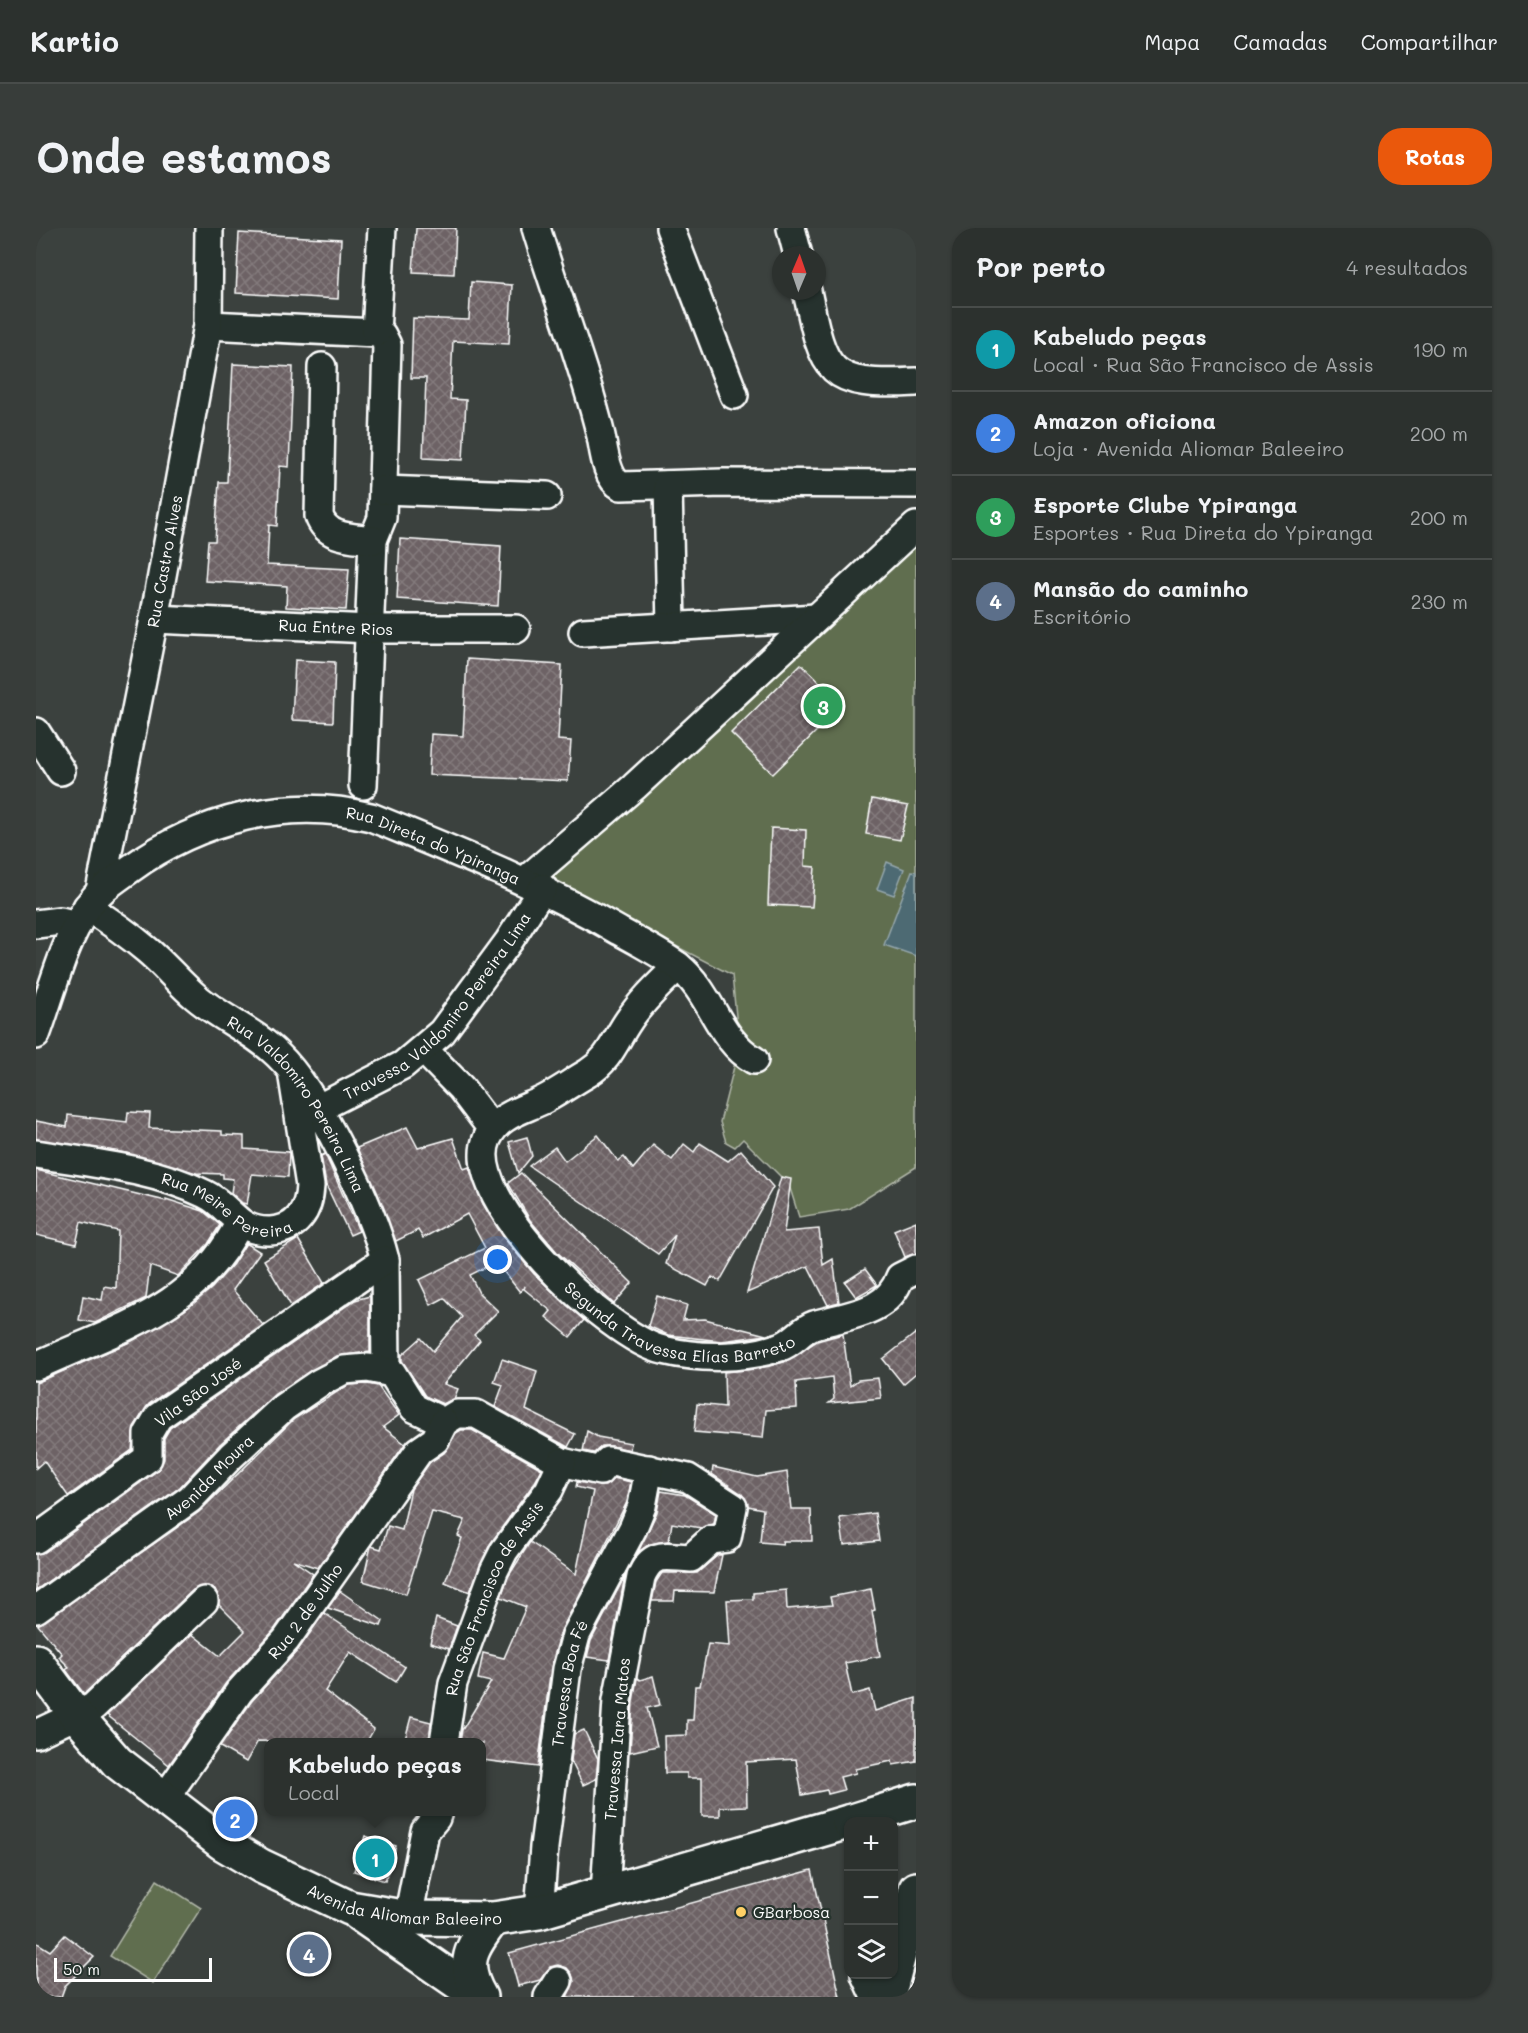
<!DOCTYPE html>
<html lang="pt">
<meta charset="utf-8">
<style>
body{margin:0;font-family:Mali,sans-serif;background:#383d3a;color:#f1f3f6}
.controls{position:absolute;right:18px;bottom:18px;display:grid;overflow:hidden;border-radius:12px;box-shadow:0 2px 4px #0004}
.controls button{width:54px;height:54px;display:grid;place-items:center;padding:0;border:0;border-bottom:2px solid #484c4a;background:#2c312e;color:#f1f3f6;font:30px sans-serif}
.compass{position:absolute;left:736px;top:18px;width:54px;height:54px;border-radius:50%;background:#2c312e;box-shadow:0 2px 4px #0004;rotate:2deg}
.scale{position:absolute;left:18px;bottom:15px;width:158px;box-sizing:border-box;padding-left:6px;border:3px solid #fff;border-top:0;font-size:16px;line-height:21px;white-space:nowrap;color:#fff;-webkit-text-stroke:4px #26332d;paint-order:stroke}
.you{position:absolute;left:462px;top:1032px;width:21px;height:21px;margin:-15px;border:4px solid #fff;border-radius:50%;background:#1a73e8;box-shadow:0 0 0 9px #1a73e833}
.badge{display:grid;place-items:center;width:39px;height:39px;border-radius:50%;background:#ea580c;color:#fff;font-size:20px;font-weight:700}
.pin{position:absolute;translate:-50% -50%;border:3px solid #fff;box-shadow:0 2px 6px #0006}
.popup{position:absolute;left:228px;top:1510px;width:222px;height:78px;box-sizing:border-box;display:grid;place-content:center;border-radius:12px;background:#2c312e;filter:drop-shadow(0 2px 4px #0005);font-size:20px;white-space:nowrap;color:#a6a9aa}
.popup b{font-size:22px;color:#f1f3f6}
.popup::after{content:'';position:absolute;left:50%;top:100%;margin-left:-12px;border:12px solid transparent;border-top-color:#2c312e}
.list{margin:0;padding:0;list-style:none}
h2{display:flex;justify-content:space-between;align-items:center;height:78px;margin:0;padding:0 24px;font-size:26px}
h2 small{font-size:20px;font-weight:400;color:#a6a9aa}
.list li{display:grid;grid-template-columns:39px 1fr auto;gap:18px;align-items:center;box-sizing:border-box;height:84px;padding:0 24px;border-top:2px solid #484c4a}
.list b{display:block;font-size:22px;white-space:nowrap}
.list p{margin:0;font-size:20px;white-space:nowrap;color:#a6a9aa}
.list em{font-size:20px;font-style:normal;color:#a6a9aa}
.icon{flex:none;width:33px;height:33px;fill:none;stroke:currentColor;stroke-width:2;stroke-linecap:round;stroke-linejoin:round}
.map{position:relative;flex:none;width:880px;height:1769px;overflow:hidden;border-radius:24px}
header{display:flex;align-items:center;gap:36px;box-sizing:border-box;height:84px;padding:0 30px;background:#2c312e;border-bottom:2px solid #484c4a}
header strong{font-size:28px}
nav{display:flex;gap:33px;margin-inline-start:auto;font-size:21px}
.intro{display:flex;align-items:center;justify-content:space-between;box-sizing:border-box;height:144px;padding:0 36px}
h1{margin:0;font-size:42px}
.button{padding:15px 27px;border-radius:24px;background:#ea580c;color:#fff;font-size:21px;font-weight:700}
main{display:flex;gap:36px;padding:0 36px}
aside{flex:1;background:#2c312e;border-radius:24px;box-shadow:0 2px 4px #0004}
.map>svg:first-child{display:block}
</style>
<header>
<strong>Kartio</strong>
<nav><a>Mapa</a><a>Camadas</a><a>Compartilhar</a></nav>
</header>
<div class="intro"><h1>Onde estamos</h1><a class="button">Rotas</a></div>
<main>
<div class="map">
<svg width="880" height="1769" viewBox="0 0 880 1769">
<defs>
<pattern id="building-cross-hatch" width="8" height="8" patternUnits="userSpaceOnUse" patternTransform="scale(1.5)"><rect width="8" height="8" fill="#6d6265"/><path d="M0 0l8 8M0 8l8-8" fill="none" stroke="#837a7c"/></pattern>
</defs>
<rect width="100%" height="100%" fill="#3b413e"/>
<filter id="ink" filterUnits="userSpaceOnUse"><feTurbulence type="fractalNoise" baseFrequency=".0167" numOctaves="2"/><feDisplacementMap in="SourceGraphic" scale="12" xChannelSelector="R" yChannelSelector="G"/><feConvolveMatrix kernelMatrix="1 2 1 2 8 2 1 2 1" color-interpolation-filters="sRGB"/></filter>
<g filter="url(#ink)">
<g fill="#606e50" stroke="#b0b6a8" stroke-width="1.5">
<polygon points="880,304 880,939 813,981 763,989 753,957 707,911 699,919 690,914 684,894 703,819 696,747 510,651"/>
<polygon points="121,1652 165,1680 117,1755 74,1728"/>
</g>
<g fill="#4d6a73" stroke="#94a6ab" stroke-width="1.5">
<polygon points="851,634 868,641 858,667 841,661"/>
<polygon points="876,643 880,644 880,728 848,717"/>
</g>
<g fill="url(#building-cross-hatch)" stroke="#fff" stroke-width="1.5">
<polygon points="380,0 420,0 418,46 377,44"/>
<polygon points="203,5 305,11 302,71 200,65"/>
<polygon points="435,54 476,57 473,116 417,113 414,171 430,172 427,232 387,230 390,150 375,150 377,90 433,92"/>
<polygon points="197,136 257,139 253,239 244,238 241,298 233,297 231,337 313,341 310,382 250,379 251,358 169,353 172,313 179,313 183,254 191,254"/>
<polygon points="364,311 465,318 462,378 361,371"/>
<polygon points="431,431 526,437 522,512 535,513 532,553 393,547 395,506 427,508"/>
<polygon points="259,432 299,434 297,494 256,492"/>
<polygon points="765,436 807,477 737,546 695,505"/>
<polygon points="836,571 872,578 864,612 830,606"/>
<polygon points="735,600 770,602 769,638 779,639 776,679 732,677"/>
<polygon points="92,884 114,885 113,900 186,903 186,907 208,908 208,921 253,924 252,949 216,946 211,976 206,975 195,965 197,951 187,950 187,946 160,945 90,925 0,911 0,893 31,899 32,887 91,894"/>
<polygon points="371,899 382,920 417,910 428,941 433,939 447,976 468,1010 498,1046 548,1092 534,1109 510,1089 515,1083 488,1061 489,1058 484,1064 460,1034 434,1047 443,1065 462,1083 438,1107 444,1112 408,1156 422,1161 418,1171 407,1176 389,1168 366,1133 366,1127 385,1110 397,1123 426,1089 408,1070 395,1077 383,1052 449,1020 431,986 387,1010 382,1002 360,1013 321,920"/>
<polygon points="562,907 582,933 588,929 597,941 617,917 636,932 648,916 658,924 664,915 692,933 705,922 737,959 684,1053 676,1049 671,1058 630,1036 639,1007 622,1026 493,938 519,919 529,933"/>
<polygon points="491,909 496,928 482,945 473,914"/>
<polygon points="289,926 323,1003 314,1007 290,957 285,928"/>
<polygon points="0,942 130,973 130,971 167,983 184,997 172,1016 142,1048 114,1038 110,1070 59,1095 43,1092 47,1068 66,1072 68,1058 80,1060 82,1003 45,994 40,1016 0,1007"/>
<polygon points="485,945 596,1055 578,1076 521,1024 494,992 472,955"/>
<polygon points="745,949 755,951 748,1004 783,1001 787,1037 797,1031 803,1074 792,1077 772,1038 711,1065"/>
<polygon points="880,993 880,1025 869,1029 858,1002"/>
<polygon points="262,1011 288,1055 255,1078 228,1032"/>
<polygon points="210,1015 224,1024 197,1062 227,1097 113,1176 98,1199 96,1222 32,1268 8,1233 0,1240 0,1155 96,1113 149,1082 176,1060 197,1036"/>
<polygon points="829,1041 841,1057 820,1069 809,1054"/>
<polygon points="334,1068 334,1124 301,1128 239,1166 184,1216 144,1259 0,1362 0,1326 9,1324 122,1242 128,1231 128,1210 134,1200 319,1072"/>
<polygon points="621,1068 651,1077 647,1092 669,1091 730,1107 686,1113 632,1107 612,1098"/>
<polygon points="880,1105 880,1145 867,1156 847,1131"/>
<polygon points="807,1106 814,1158 822,1152 842,1150 845,1170 793,1175 798,1171 796,1149 760,1154 761,1180 730,1182 727,1210 658,1204 661,1176 689,1179 688,1144 719,1141 748,1134 781,1113"/>
<polygon points="466,1131 501,1143 490,1182 539,1206 532,1219 459,1179 467,1157 458,1154"/>
<polygon points="331,1156 342,1158 363,1187 347,1199 369,1216 282,1340 257,1332 277,1346 238,1402 190,1455 133,1537 71,1487 156,1406 184,1428 209,1403 183,1377 180,1363 172,1358 157,1362 48,1466 30,1442 33,1439 23,1429 26,1426 2,1397 163,1284 258,1191 312,1157"/>
<polygon points="425,1202 436,1202 506,1241 499,1254 454,1316 434,1364 409,1354 426,1310 422,1308 429,1292 396,1284 370,1366 327,1353 335,1318 345,1321 352,1298 366,1302 375,1261 394,1234 408,1225 420,1205"/>
<polygon points="551,1203 562,1209 595,1215 594,1222 575,1218 566,1218 558,1225 547,1223"/>
<polygon points="677,1239 721,1249 751,1244 755,1281 775,1281 776,1313 746,1313 747,1316 724,1314 727,1281 712,1278 706,1266 676,1246"/>
<polygon points="578,1250 595,1254 591,1274 525,1403 515,1439 502,1539 446,1532 446,1515 424,1515 426,1502 455,1454 442,1451 447,1425 468,1430 490,1379 465,1369 472,1349 494,1314 540,1346 557,1263 540,1259 541,1254 569,1258"/>
<polygon points="625,1263 649,1267 680,1286 678,1296 665,1300 636,1295 633,1313 614,1316 602,1324 621,1284"/>
<polygon points="839,1285 843,1313 808,1317 804,1290"/>
<polygon points="682,1327 686,1327 678,1364 639,1363 638,1373 616,1373 620,1354 626,1345 661,1345"/>
<polygon points="589,1348 573,1432 551,1429 555,1413"/>
<polygon points="835,1361 839,1382 836,1383 844,1428 809,1435 816,1467 834,1462 839,1483 880,1470 880,1533 857,1537 856,1533 819,1541 820,1545 804,1549 808,1562 792,1566 791,1562 766,1567 760,1531 710,1534 711,1578 684,1579 684,1588 666,1588 666,1550 651,1550 651,1545 629,1545 628,1508 651,1507 651,1492 657,1492 659,1458 664,1458 672,1416 694,1418 691,1372 717,1371 717,1365 750,1362 751,1381 796,1377 794,1369"/>
<polygon points="304,1363 347,1393 345,1398 292,1380"/>
<polygon points="288,1385 369,1439 360,1454 314,1424 289,1463 338,1501 330,1515 222,1513 210,1534 184,1519 215,1474 262,1422"/>
<polygon points="400,1390 421,1398 413,1421 394,1415"/>
<polygon points="617,1448 624,1477 611,1480 621,1518 594,1524 597,1474 601,1450 604,1452"/>
<polygon points="375,1489 395,1494 393,1515 368,1515"/>
<polygon points="548,1502 562,1531 560,1551 547,1557 535,1533 538,1506"/>
<polygon points="329,1608 360,1618 349,1653 318,1643"/>
<polygon points="776,1642 804,1769 531,1769 538,1754 536,1746 531,1740 522,1737 514,1739 504,1752 482,1758 473,1725"/>
<polygon points="29,1707 58,1729 29,1758 25,1769 0,1769 0,1714 14,1723"/>
</g>
<g fill="none" stroke-linecap="round" stroke-linejoin="round">
<g stroke="#fff" stroke-width="32">
<g id="minor">
<path d="M500 0C521 70 548 137 565 208 568 223 570 250 585 258L687 255 880 256"/>
<polyline points="634,0 698,167"/>
<polyline points="755,0 762,27"/>
<path d="M771 63C788 145 791 159 880 154"/>
<polyline points="172,97 340,105 346,107 351,117 346,290 337,312 327,557"/>
<polyline points="340,105 346,0"/>
<path d="M286 139 283 288C291 311 316 309 337 312"/>
<polyline points="632,257 635,399"/>
<polyline points="347,262 511,268"/>
<path id="s1" d="M118 391 334 401H480"/>
<polyline points="547,404 780,390"/>
<polyline points="0,504 25,543"/>
<polyline points="490,652 598,559 880,298"/>
<path id="s2" d="M64 663 118 391 172 97 173 0"/>
<path id="s3" d="M51 679C72 692 92 706 111 722 128 736 143 755 160 769 186 791 218 803 242 827 281 864 336 979 349 1032L350 1143"/>
<polyline points="0,696 24,693 41,697"/>
<path id="s4" d="M642 738C625 755 606 772 593 792 579 812 574 831 552 845 538 853 524 863 509 871 488 882 462 886 451 911 425 971 574 1110 627 1122 663 1131 709 1131 744 1119 757 1115 766 1101 778 1097 810 1087 852 1086 864 1049L880 1041"/>
<path id="s5" d="M0 807C15 767 28 711 53 677 64 661 79 652 94 641 163 591 251 568 335 589 420 624 503 656 583 703 603 714 624 725 642 738 676 765 681 810 718 832"/>
<polyline points="388,822 425,860 456,901"/>
<path id="s6" d="M281 881 367 837 406 804 473 713 507 660"/>
<path id="s7" d="M0 926C56 935 118 941 169 966 196 979 200 1004 234 1003 261 1002 273 982 274 958L257 850"/>
<path d="M0 1138C82 1100 158 1083 203 996"/>
<polyline points="0,1311 112,1230 112,1206 122,1189 349,1032"/>
<path id="s8" d="M0 1381 154 1271 195 1228 248 1179 283 1155 308 1142 332 1140 356 1145 378 1180 408 1194 421 1186H440L526 1234 564 1243 572 1233 652 1250 697 1279 691 1310 675 1312 655 1330C630 1329 616 1322 605 1349L581 1472 569 1666"/>
<polyline points="0,1506 57,1479 168,1373"/>
<path id="s9" d="M408 1514 417 1455 458 1343 468 1323 513 1262 526 1234"/>
<path id="s10" d="M129 1570 203 1464 250 1412 383 1223 399 1212 408 1194"/>
<path id="s11" d="M503 1684 508 1619 531 1441 540 1407 597 1300 606 1278 613 1241"/>
<polyline points="372,1690 389,1603 400,1590 402,1584"/>
<polyline points="829,1747 839,1769"/>
<polyline points="512,1769 522,1753"/>
</g>
</g>
<g stroke="#fff" stroke-width="38">
<g id="major">
<path id="s12" d="M0 1433 41 1488 81 1534 186 1615 225 1638 314 1680 372 1690 457 1691 503 1684 812 1594"/>
<polyline points="813,1594 880,1573"/>
<polyline points="323,1686 443,1769"/>
<path d="M444 1769C424 1735 435 1720 457 1691"/>
<polyline points="852,1769 880,1661"/>
</g>
</g>
<use href="#minor" stroke="#26332d" stroke-width="27"/>
<use href="#major" stroke="#26332d" stroke-width="33"/>
</g>
</g>
<circle fill="#ffd166" stroke="#26332d" stroke-width="2" cx="705" cy="1684" r="6"/>
<g text-anchor="middle" stroke-width="4.5" stroke-linejoin="round" paint-order="stroke">
<g font-size="16" fill="#fff" stroke="#26332d">
<text dy="6" stroke="none"><textPath href="#s2" startOffset="336">Rua Castro Alves</textPath></text>
<text dy="6" stroke="none"><textPath href="#s1" startOffset="182">Rua Entre Rios</textPath></text>
<text dy="6" stroke="none"><textPath href="#s5" startOffset="518">Rua Direta do Ypiranga</textPath></text>
<text dy="6" stroke="none"><textPath href="#s6" startOffset="162">Travessa Valdomiro Pereira Lima</textPath></text>
<text dy="6" stroke="none"><textPath href="#s3" startOffset="292">Rua Valdomiro Pereira Lima</textPath></text>
<text dy="6" stroke="none"><textPath href="#s7" startOffset="201">Rua Meire Pereira</textPath></text>
<text dy="6" stroke="none"><textPath href="#s4" startOffset="562">Segunda Travessa Elías Barreto</textPath></text>
<text transform="translate(162 1164) rotate(-37)" y="6">Vila São José</text>
<text dy="6" stroke="none"><textPath href="#s8" startOffset="218">Avenida Moura</textPath></text>
<text dy="6" stroke="none"><textPath href="#s9" startOffset="154">Rua São Francisco de Assis</textPath></text>
<text dy="6" stroke="none"><textPath href="#s10" startOffset="234">Rua 2 de Julho</textPath></text>
<text dy="6" stroke="none"><textPath href="#s11" startOffset="231">Travessa Boa Fé</textPath></text>
<text transform="translate(581 1511) rotate(-85)" y="6">Travessa Iara Matos</text>
<text dy="6" stroke="none"><textPath href="#s12" startOffset="459">Avenida Aliomar Baleeiro</textPath></text>
</g>
<g font-size="16" fill="#fff" stroke="#26332d" text-anchor="start">
<text x="717" y="1690">GBarbosa</text>
</g>
</g>
</svg>
<div class="controls">
<button>+</button>
<button>−</button>
<button><svg class="icon" aria-label="layers" viewBox="0 0 24 24"><path d="M12 4l9 5-9 5-9-5zM3 14l9 5 9-5"/></svg></button>
</div>
<svg class="compass" viewBox="-18 -18 36 36"><path d="M0-13l5 13h-10z" fill="#e53935"/><path d="M0 13l5-13h-10z" fill="#a6a9aa"/></svg>
<div class="scale">50 m</div>
<div class="you"></div>
<div class="pin badge" style="left:339px;top:1630px;background:#0f9aa8">1</div>
<div class="popup"><b>Kabeludo peças</b>Local</div>
<div class="pin badge" style="left:199px;top:1591px;background:#3f7fe0">2</div>
<div class="pin badge" style="left:787px;top:478px;background:#2e9e5b">3</div>
<div class="pin badge" style="left:273px;top:1726px;background:#5c6f8a">4</div>
</div>
<aside>
<h2>Por perto<small>4 resultados</small></h2>
<ul class="list">
<li><span class="badge" style="background:#0f9aa8">1</span><div><b>Kabeludo peças</b><p>Local · Rua São Francisco de Assis</p></div><em>190 m</em></li>
<li><span class="badge" style="background:#3f7fe0">2</span><div><b>Amazon oficiona</b><p>Loja · Avenida Aliomar Baleeiro</p></div><em>200 m</em></li>
<li><span class="badge" style="background:#2e9e5b">3</span><div><b>Esporte Clube Ypiranga</b><p>Esportes · Rua Direta do Ypiranga</p></div><em>200 m</em></li>
<li><span class="badge" style="background:#5c6f8a">4</span><div><b>Mansão do caminho</b><p>Escritório</p></div><em>230 m</em></li>
</ul>
</aside>
</main>
